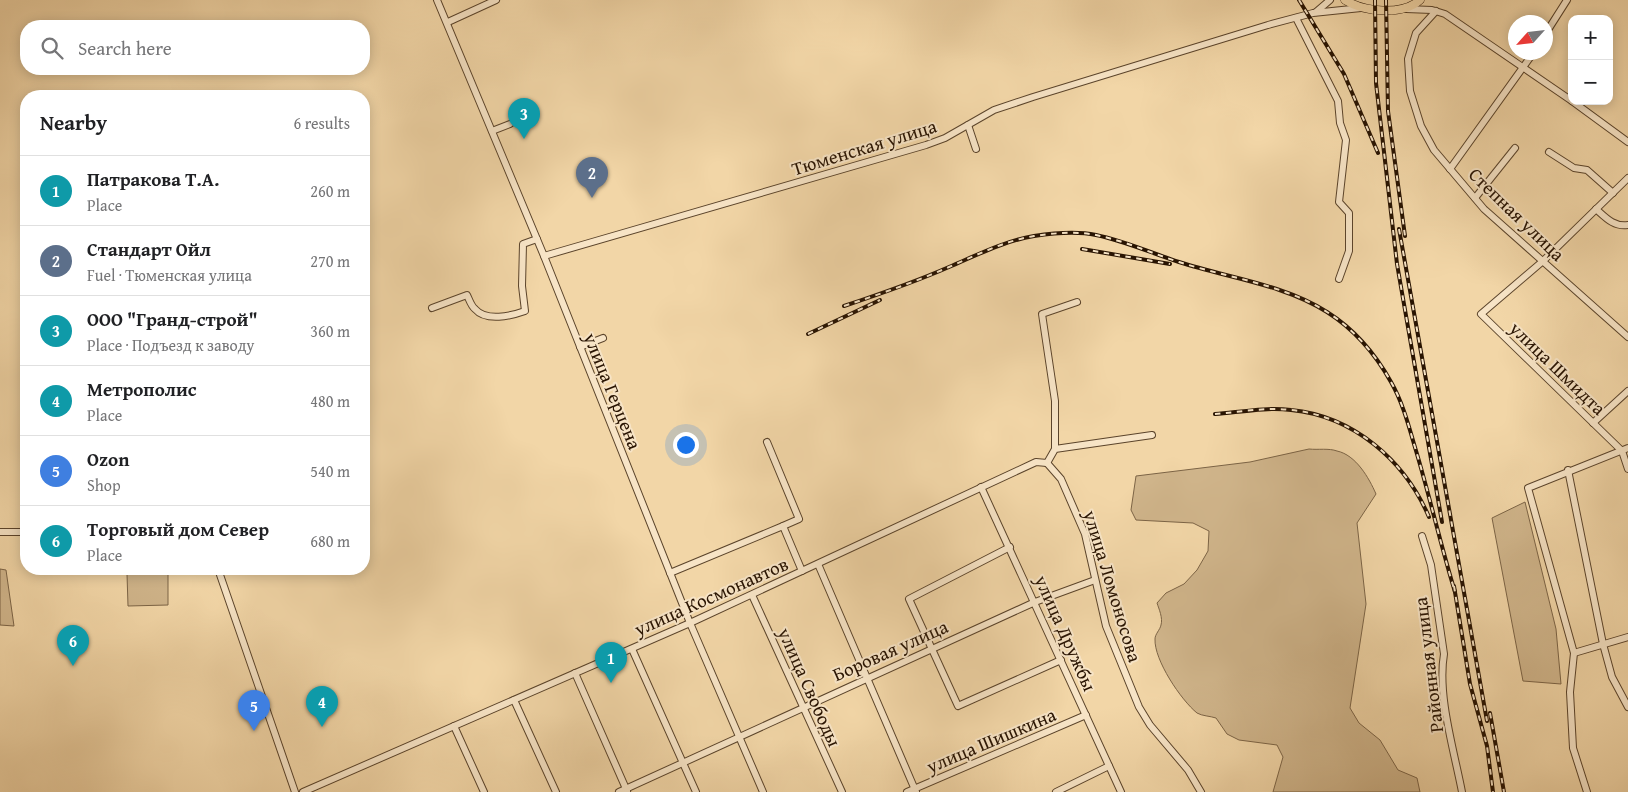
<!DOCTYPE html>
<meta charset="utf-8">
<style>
body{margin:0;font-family:"Gentium Book Plus",serif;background:#f2f2f2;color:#202124}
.controls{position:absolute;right:15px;top:15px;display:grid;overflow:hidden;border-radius:10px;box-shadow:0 2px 12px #0003}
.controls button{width:45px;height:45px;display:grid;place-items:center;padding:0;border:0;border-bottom:1px solid #e0e0e0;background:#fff;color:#202124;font:25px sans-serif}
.compass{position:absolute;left:1508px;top:15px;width:45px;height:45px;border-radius:50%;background:#fff;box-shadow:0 2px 12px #0003;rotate:243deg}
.you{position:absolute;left:685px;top:444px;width:18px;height:18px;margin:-12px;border:4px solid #fff;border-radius:50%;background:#1a73e8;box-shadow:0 0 0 8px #1a73e833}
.badge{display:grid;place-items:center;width:32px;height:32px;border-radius:50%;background:#111827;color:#fff;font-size:16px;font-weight:700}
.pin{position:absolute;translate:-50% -41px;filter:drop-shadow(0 1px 2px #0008)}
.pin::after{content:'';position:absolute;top:26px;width:18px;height:15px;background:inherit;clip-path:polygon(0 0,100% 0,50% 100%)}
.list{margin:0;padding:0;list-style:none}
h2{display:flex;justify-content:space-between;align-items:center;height:65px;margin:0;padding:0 20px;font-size:21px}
h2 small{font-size:16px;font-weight:400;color:#757577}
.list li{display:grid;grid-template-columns:32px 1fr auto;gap:15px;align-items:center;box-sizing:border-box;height:70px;padding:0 20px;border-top:1px solid #e0e0e0}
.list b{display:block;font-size:19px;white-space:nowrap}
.list p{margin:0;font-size:16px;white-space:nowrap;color:#757577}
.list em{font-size:16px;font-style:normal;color:#757577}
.icon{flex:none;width:28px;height:28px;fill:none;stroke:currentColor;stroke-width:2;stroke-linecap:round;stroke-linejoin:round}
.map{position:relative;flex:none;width:1628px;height:792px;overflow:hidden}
.search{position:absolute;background:#fff;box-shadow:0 2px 12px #0003;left:20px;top:20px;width:350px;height:55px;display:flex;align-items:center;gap:12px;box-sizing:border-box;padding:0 18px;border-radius:20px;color:#757577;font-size:19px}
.panel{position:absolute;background:#fff;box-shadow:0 2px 12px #0003;left:20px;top:90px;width:350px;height:485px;border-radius:20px}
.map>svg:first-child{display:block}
</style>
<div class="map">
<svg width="1628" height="792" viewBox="0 0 1628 792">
<rect width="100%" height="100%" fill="#f2d6a7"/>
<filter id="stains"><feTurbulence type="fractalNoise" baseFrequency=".004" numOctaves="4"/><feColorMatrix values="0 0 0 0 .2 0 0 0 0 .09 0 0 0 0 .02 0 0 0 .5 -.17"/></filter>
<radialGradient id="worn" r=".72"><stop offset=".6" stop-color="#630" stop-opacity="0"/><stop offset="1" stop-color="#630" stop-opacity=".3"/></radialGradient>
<g fill="#d0b58b" stroke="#7c6446">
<path d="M1309 449C1318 450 1329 448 1337 451 1356 455 1369 478 1376 494L1357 523 1366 604 1350 708 1359 723 1380 740 1398 770 1417 778 1420 792H1273L1283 757 1277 745 1239 740 1227 734 1216 718C1210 716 1202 716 1197 713 1181 700 1154 660 1155 639 1155 634 1160 630 1161 625 1163 618 1159 609 1157 603L1166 593 1184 584 1197 570 1208 551 1209 531 1193 523 1136 520 1131 510 1136 476 1250 462Z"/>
<polygon points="1525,502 1556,629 1561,684 1523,681 1492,518"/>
<polygon points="0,569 6,570 14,626 0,625"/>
<polygon points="168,573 168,605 128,606 127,574"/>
</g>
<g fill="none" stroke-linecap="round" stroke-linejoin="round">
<g stroke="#5b442b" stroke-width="8">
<g id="minor">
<polyline points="437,0 544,256 690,623 763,792"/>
<polyline points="1406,9 1432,10 1445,14 1572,101"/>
<polyline points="1436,11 1416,33 1408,59 1410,91 1421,126 1434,150 1484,209 1628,337"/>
<polyline points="1316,12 1330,0"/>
<polyline points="1296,18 1338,101 1340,123 1346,140 1339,202 1349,213 1349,251 1339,279"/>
<polyline points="448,22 496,0"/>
<polyline points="1546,33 1567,0"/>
<polyline points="1572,101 1628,142"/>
<polyline points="968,125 976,149"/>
<polyline points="492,131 510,124"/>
<polyline points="1549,152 1574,168 1587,170 1613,193"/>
<polyline points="1450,169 1534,52"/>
<polyline points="1628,178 1543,261 1481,314 1622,451 1628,469"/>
<polyline points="1475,198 1515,148"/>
<path d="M1596 209C1606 218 1614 227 1628 225"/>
<polyline points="544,256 926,145 945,138 994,110 1033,97 1268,25 1313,13 1361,8"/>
<path d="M432 308 467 295C469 299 471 306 475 309 486 322 511 316 525 311L522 286 523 244 537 239"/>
<polyline points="580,347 603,338"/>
<polyline points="1593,423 1628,391"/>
<polyline points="767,442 799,519 783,526"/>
<polyline points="1055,449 1055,401 1042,314 1077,302"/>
<polyline points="1047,463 1061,479 1085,534 1106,626 1139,707 1150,725 1188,770 1201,792"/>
<polyline points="1047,463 1055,449 1152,435"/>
<polyline points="1568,470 1603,644 1612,677 1628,707"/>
<polyline points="981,487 1121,792"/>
<polyline points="0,532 26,532"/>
<path d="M1422 536 1431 565 1444 654C1437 695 1454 750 1462 792"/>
<polyline points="1010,547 909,599 958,706 1061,660"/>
<polyline points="818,564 916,792"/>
<polyline points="218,569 295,792"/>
<polyline points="670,573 783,526 802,571"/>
<polyline points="752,595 842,792"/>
<polyline points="632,649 696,792"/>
<polyline points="1574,653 1628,637"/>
<polyline points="575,673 627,791"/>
<polyline points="514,700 556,792"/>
<polyline points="454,726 484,792"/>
<polyline points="303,792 690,623 1036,462 1047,463"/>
<polyline points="619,792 1035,602 1095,580"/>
<polyline points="907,792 1086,715"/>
<polyline points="1056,792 1109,766"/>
<polyline points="1587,792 1573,748 1570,692 1574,653 1528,488 1628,448"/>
</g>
</g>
<g stroke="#291402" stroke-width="9">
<path id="major" d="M1345 0C1364 12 1402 16 1420 0"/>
</g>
<use href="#minor" stroke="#f7e4c6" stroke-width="6"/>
<use href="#major" stroke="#f2d6a7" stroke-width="8"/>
<g stroke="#291402" stroke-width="4">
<g id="rail">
<polyline points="1299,0 1344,74 1378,153"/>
<polyline points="1375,0 1376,83 1397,264 1442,522"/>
<polyline points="1386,0 1388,111 1405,236"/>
<polyline points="1399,229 1487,721"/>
<polyline points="1082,249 1170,264"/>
<path d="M844 306C880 294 915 282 949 267 977 255 1004 241 1034 236 1054 233 1077 231 1096 235 1125 241 1151 253 1179 262 1228 278 1283 284 1327 312 1354 329 1376 355 1391 382 1402 401 1408 423 1414 444 1429 493 1440 543 1455 592"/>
<polyline points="808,334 880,300"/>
<path d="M1215 414C1240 412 1266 407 1291 410 1354 416 1405 461 1429 517"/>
<polyline points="1454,586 1470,684 1487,746 1493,792"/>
<polyline points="1490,713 1504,792"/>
</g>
</g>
<use href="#rail" stroke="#f7e4c6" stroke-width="2" stroke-dasharray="5.5" stroke-linecap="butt"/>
</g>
<g text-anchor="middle" stroke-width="4" stroke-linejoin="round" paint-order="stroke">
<g font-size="19" fill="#291402" stroke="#f7e4c6">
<text transform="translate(864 147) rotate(-17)" y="7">Тюменская улица</text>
<text transform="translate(1517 214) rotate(44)" y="7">Степная улица</text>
<text transform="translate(1558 368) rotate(44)" y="7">улица Шмидта</text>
<text transform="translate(613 391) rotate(68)" y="7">улица Герцена</text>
<text transform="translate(1113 586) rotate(73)" y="7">улица Ломоносова</text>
<text transform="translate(711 596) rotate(-24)" y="7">улица Космонавтов</text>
<text transform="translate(1066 633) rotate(66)" y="7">улица Дружбы</text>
<text transform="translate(890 650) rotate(-24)" y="7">Боровая улица</text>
<text transform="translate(1428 665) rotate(-97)" y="7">Районная улица</text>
<text transform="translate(810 687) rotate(66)" y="7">улица Свободы</text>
<text transform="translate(991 740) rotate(-23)" y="7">улица Шишкина</text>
</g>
</g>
<rect width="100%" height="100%" filter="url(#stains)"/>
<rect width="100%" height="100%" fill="url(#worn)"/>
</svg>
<div class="controls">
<button>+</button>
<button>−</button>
</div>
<svg class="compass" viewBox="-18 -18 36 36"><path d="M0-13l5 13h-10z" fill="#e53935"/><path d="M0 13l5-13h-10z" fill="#757577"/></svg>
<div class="you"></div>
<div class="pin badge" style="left:611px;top:683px;background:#0f9aa8">1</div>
<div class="pin badge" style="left:592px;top:198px;background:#5c6f8a">2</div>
<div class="pin badge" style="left:524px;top:139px;background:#0f9aa8">3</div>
<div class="pin badge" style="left:322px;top:727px;background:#0f9aa8">4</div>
<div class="pin badge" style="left:254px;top:731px;background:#3f7fe0">5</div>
<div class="pin badge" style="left:73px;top:666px;background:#0f9aa8">6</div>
<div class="search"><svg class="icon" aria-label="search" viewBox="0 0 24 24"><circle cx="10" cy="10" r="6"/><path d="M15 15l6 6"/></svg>Search here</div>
<section class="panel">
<h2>Nearby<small>6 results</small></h2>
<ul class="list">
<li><span class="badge" style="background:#0f9aa8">1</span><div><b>Патракова Т.А.</b><p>Place</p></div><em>260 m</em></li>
<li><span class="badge" style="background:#5c6f8a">2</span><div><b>Стандарт Ойл</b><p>Fuel · Тюменская улица</p></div><em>270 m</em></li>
<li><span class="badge" style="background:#0f9aa8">3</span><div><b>ООО &quot;Гранд-строй&quot;</b><p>Place · Подъезд к заводу</p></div><em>360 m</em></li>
<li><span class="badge" style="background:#0f9aa8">4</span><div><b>Метрополис</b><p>Place</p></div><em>480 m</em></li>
<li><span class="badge" style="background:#3f7fe0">5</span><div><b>Ozon</b><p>Shop</p></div><em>540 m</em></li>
<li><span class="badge" style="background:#0f9aa8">6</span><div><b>Торговый дом Север</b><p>Place</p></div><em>680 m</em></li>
</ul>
</section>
</div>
